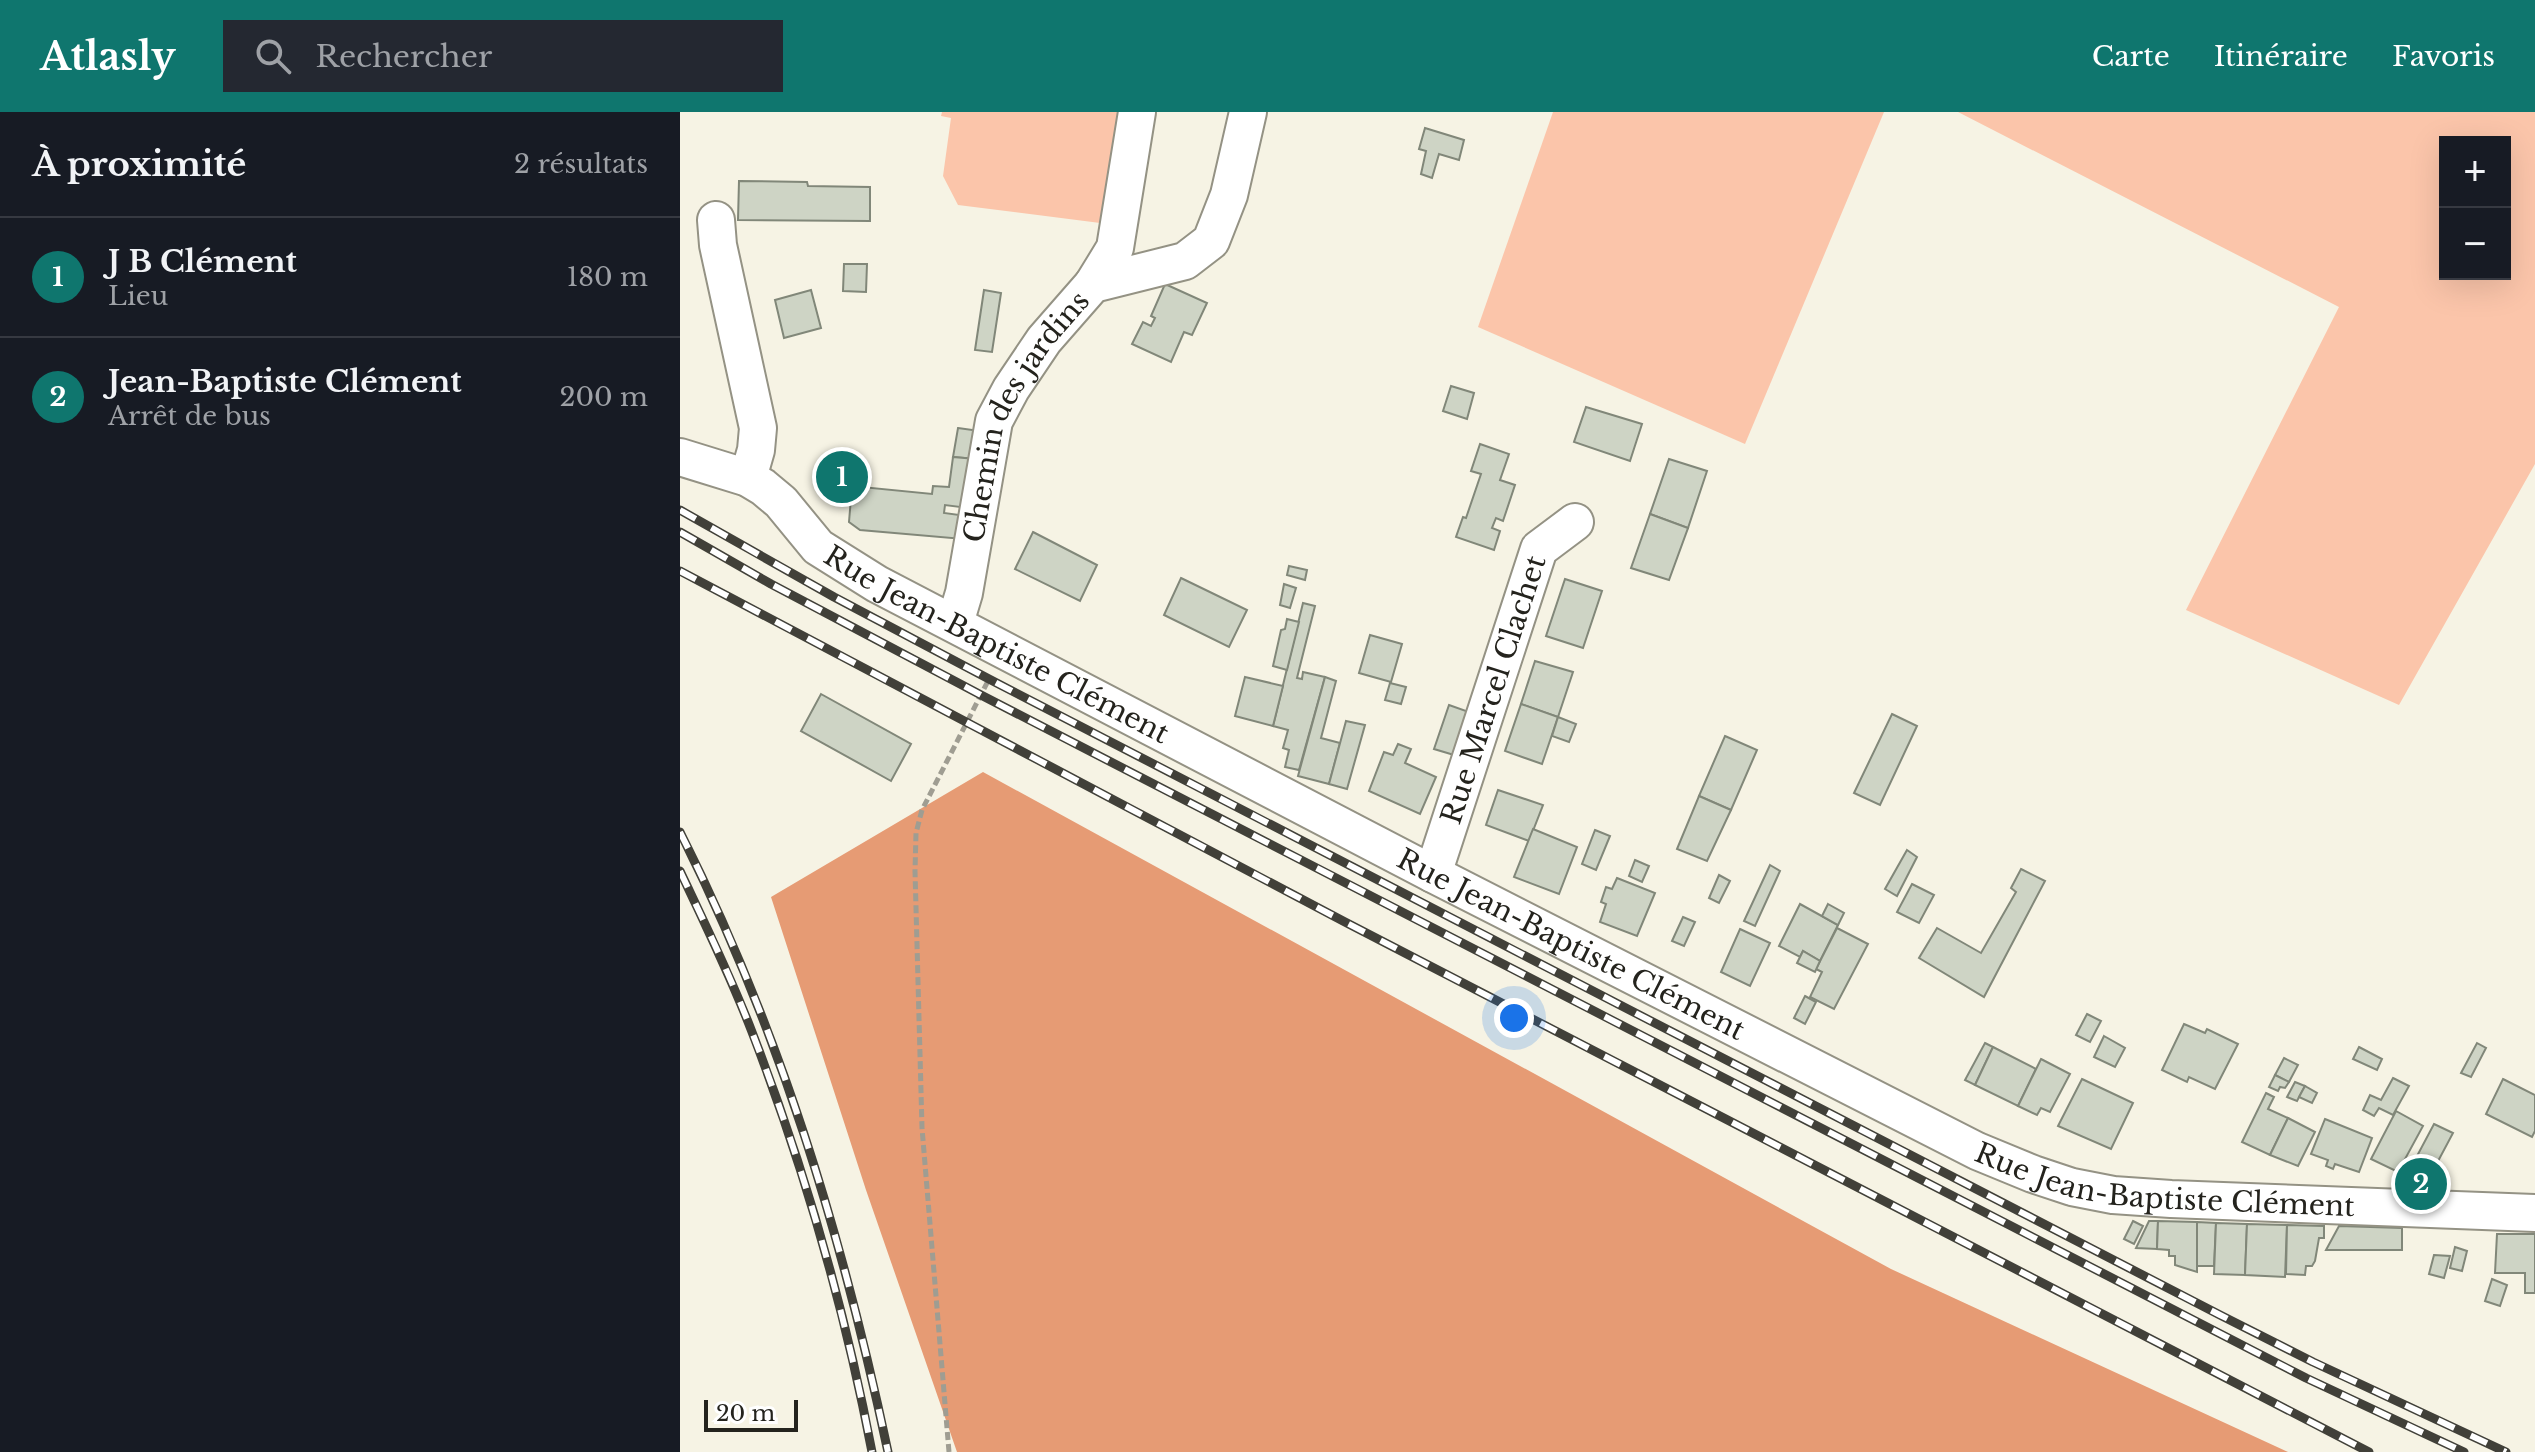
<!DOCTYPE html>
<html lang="fr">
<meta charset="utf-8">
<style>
body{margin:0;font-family:"Libre Baskerville",serif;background:#242831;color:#f1f3f6}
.controls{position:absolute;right:24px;top:24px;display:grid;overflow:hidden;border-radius:0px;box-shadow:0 8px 32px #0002}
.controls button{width:72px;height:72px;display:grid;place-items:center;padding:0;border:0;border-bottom:2px solid #363941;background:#171b24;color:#f1f3f6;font:40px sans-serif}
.scale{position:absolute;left:24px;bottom:20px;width:94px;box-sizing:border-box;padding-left:8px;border:4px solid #24231d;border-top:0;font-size:22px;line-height:28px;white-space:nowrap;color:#24231d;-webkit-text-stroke:6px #fff;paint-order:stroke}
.you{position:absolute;left:834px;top:906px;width:28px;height:28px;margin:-20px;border:6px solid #fff;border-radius:50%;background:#1a73e8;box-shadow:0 0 0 12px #1a73e833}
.badge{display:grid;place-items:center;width:52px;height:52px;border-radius:50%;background:#0f766e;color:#fff;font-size:26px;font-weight:700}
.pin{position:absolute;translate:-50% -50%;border:4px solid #fff;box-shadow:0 2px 8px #0006}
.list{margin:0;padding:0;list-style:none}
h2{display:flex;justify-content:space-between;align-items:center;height:104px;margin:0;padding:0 32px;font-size:34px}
h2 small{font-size:26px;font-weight:400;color:#9ea1a6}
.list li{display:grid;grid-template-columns:52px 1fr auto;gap:24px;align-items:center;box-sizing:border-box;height:120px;padding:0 32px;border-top:2px solid #363941}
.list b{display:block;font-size:30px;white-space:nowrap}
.list p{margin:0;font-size:26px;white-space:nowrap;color:#9ea1a6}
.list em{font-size:26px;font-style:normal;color:#9ea1a6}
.icon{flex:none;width:44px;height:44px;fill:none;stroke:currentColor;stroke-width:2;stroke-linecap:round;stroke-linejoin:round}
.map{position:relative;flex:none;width:1855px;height:1340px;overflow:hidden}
header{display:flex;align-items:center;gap:48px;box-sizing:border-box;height:112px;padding:0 40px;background:#0f766e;color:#fff}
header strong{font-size:38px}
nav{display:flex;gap:44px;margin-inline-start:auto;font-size:28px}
.search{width:560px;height:72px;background:#242831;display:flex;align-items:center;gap:20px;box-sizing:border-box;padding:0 28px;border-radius:0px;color:#9ea1a6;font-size:30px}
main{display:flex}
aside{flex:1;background:#171b24}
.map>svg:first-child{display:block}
</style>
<header>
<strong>Atlasly</strong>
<div class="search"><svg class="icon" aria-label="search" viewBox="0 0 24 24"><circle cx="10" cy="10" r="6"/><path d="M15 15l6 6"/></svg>Rechercher</div>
<nav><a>Carte</a><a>Itinéraire</a><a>Favoris</a></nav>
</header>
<main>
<aside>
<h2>À proximité<small>2 résultats</small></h2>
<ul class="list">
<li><span class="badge">1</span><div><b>J B Clément</b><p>Lieu</p></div><em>180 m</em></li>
<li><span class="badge">2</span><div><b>Jean-Baptiste Clément</b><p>Arrêt de bus</p></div><em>200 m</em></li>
</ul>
</aside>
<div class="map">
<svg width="1855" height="1340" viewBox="0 0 1855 1340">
<rect width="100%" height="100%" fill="#f6f3e4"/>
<g fill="#fbc5aa" fill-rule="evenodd">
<polygon points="262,0 447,0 428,112 278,93 263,64 271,6 261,4"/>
<polygon points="873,0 1204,0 1065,332 798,215"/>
<path d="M1278 0H1855V352L1719 593 1506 498 1659 195ZM1765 30H1825V162H1765Z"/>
</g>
<polygon fill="#e69b74" points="303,660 1211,1157 1608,1340 277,1340 186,1078 91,785"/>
<g fill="#ced4c5" stroke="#818779" stroke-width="2">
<polygon points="745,16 784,28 779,48 759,42 752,66 741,62 746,39 739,37"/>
<polygon points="59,69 127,70 128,74 190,75 190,109 58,108"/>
<polygon points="164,152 187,152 186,180 163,179"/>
<polygon points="485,172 527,191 512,223 504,220 491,250 452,232 463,210 471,214 475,206 471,204"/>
<polygon points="131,178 141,216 104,226 95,188"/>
<polygon points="304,178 321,181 312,240 295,238"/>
<polygon points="771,274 794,281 787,307 763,299"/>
<polygon points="906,295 962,312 950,349 894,330"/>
<polygon points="278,316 300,319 296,347 273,345"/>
<polygon points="800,332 829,342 820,368 835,373 823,409 816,406 812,416 820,419 814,438 776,425 783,405 786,406 801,362 791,359"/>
<polygon points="273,345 296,347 288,396 265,393 264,401 287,404 283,427 180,418 169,410 172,374 252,382 253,374 269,375"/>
<polygon points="989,347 1027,359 1008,416 970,402"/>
<polygon points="152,357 173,358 172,374 151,373"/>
<polygon points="970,402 1008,416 989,468 951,456"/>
<polygon points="353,420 417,453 400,489 335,457"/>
<polygon points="609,454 627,458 625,468 607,463"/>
<polygon points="501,466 567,498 549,535 484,503"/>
<polygon points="885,467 922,479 903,536 866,524"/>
<polygon points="604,472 616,476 610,496 600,493"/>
<polygon points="623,491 635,494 617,566 622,567 623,560 645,565 619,658 605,655 609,638 603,636 608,618 593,614"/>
<polygon points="607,507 619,510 607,558 593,554 601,518 605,517"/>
<polygon points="690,523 722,532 711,570 679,561"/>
<polygon points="855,549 893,560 878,605 841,592"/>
<polygon points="565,565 603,574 593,614 555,604"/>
<polygon points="645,565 656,569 641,626 660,631 649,672 618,664"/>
<polygon points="710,571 726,575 721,592 705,588"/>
<polygon points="141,582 231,632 211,669 121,619"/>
<polygon points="841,592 878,605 862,652 825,639"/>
<polygon points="769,593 789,600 774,643 754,637"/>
<polygon points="1212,602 1237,614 1200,693 1174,681"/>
<polygon points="878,605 896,612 889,630 872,624"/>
<polygon points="666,609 685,613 667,677 649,672"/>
<polygon points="1045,624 1077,638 1051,698 1019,684"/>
<polygon points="718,632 731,637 725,651 756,665 740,702 689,679 704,640 713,643"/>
<polygon points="818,678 863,693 849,729 806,713"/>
<polygon points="1019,684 1051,698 1027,749 997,737"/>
<polygon points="853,717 897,735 879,782 834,765"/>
<polygon points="915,718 930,724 916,758 902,752"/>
<polygon points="1227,738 1237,745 1217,784 1205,777"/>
<polygon points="955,748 969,754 962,770 949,764"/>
<polygon points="1090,753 1100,759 1075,814 1064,809"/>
<polygon points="1341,757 1365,769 1304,885 1239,846 1257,816 1301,841 1336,780 1331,776"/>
<polygon points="1039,763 1050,769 1039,791 1029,786"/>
<polygon points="937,766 975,781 957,824 920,810 926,792 921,790 926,775 932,777"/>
<polygon points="1232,772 1254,783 1239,811 1217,800"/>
<polygon points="1120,792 1158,813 1140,849 1123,839 1120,845 1099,834"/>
<polygon points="1148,792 1164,801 1158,813 1142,804"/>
<polygon points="1003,805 1015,810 1004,834 992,829"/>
<polygon points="1157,816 1188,832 1154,897 1130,885 1142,860 1136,857"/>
<polygon points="1060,817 1090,831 1070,874 1041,860"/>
<polygon points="1123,839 1140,849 1135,860 1117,851"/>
<polygon points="1125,884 1136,890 1125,912 1114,906"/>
<polygon points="1407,902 1421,909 1410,930 1396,923"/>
<polygon points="1504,912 1525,921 1527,917 1558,932 1535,977 1509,965 1507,970 1482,958"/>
<polygon points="1424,924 1445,936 1435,955 1414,945"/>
<polygon points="1305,931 1313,935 1295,973 1285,968"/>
<polygon points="1797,931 1806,936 1791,965 1781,961"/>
<polygon points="1313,935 1356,957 1338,994 1295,973"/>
<polygon points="1679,935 1702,947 1697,958 1673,947"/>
<polygon points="1604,946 1618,953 1609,970 1595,963"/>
<polygon points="1361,947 1390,962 1370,1000 1361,996 1357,1003 1338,994"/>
<polygon points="1595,963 1609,970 1605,976 1600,975 1598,979 1589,975"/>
<polygon points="1713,966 1729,974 1713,1003 1699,996 1694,1004 1683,998 1690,983 1701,988"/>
<polygon points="1402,967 1453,991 1431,1037 1378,1014"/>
<polygon points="1823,967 1855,983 1855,1019 1852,1025 1806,1002"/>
<polygon points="1615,970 1625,974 1617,989 1607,985"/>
<polygon points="1625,974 1637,981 1632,991 1619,985"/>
<polygon points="1586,981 1594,985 1588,997 1608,1006 1590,1043 1562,1030"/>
<polygon points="1716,999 1743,1014 1718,1060 1691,1047"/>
<polygon points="1608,1006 1635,1020 1618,1054 1590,1043"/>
<polygon points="1645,1007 1692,1026 1679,1060 1655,1052 1653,1057 1646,1054 1648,1048 1631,1042"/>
<polygon points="1754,1012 1773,1021 1756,1053 1737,1044"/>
<polygon points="1453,1109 1463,1114 1454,1132 1444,1127"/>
<polygon points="1469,1109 1478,1109 1477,1137 1456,1136"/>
<polygon points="1478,1109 1517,1110 1517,1160 1495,1153 1495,1144 1489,1144 1489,1138 1477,1137"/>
<polygon points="1517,1110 1536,1111 1534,1154 1517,1154"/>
<polygon points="1536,1111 1567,1112 1565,1163 1534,1162"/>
<polygon points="1567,1112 1607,1113 1605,1165 1565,1163"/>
<polygon points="1607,1113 1644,1114 1644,1126 1639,1126 1635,1149 1632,1154 1626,1154 1625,1163 1606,1162"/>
<polygon points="1659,1114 1722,1116 1722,1138 1646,1138"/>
<polygon points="1817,1122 1855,1122 1855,1181 1845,1181 1845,1161 1815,1161"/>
<polygon points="1775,1135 1787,1139 1782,1159 1770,1156"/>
<polygon points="1754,1143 1770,1144 1764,1166 1749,1162"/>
<polygon points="1812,1167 1827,1173 1820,1194 1805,1189"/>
</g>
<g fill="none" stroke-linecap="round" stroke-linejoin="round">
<g stroke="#949284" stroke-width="40">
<g id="minor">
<polyline points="36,108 38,133 78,316 76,338 68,366"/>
<polyline points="413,172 435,136 457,0"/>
<path id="s1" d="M0 345 68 366 83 375 101 390 138 435 197 472 753 762 1297 1039 1353 1062 1392 1075 1433 1083 1491 1087 1855 1101"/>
<path id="s2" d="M275 511 284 481 314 309 331 277 364 228 413 172 505 149 531 129 549 83 568 0"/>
<path id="s3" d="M753 762 859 437 895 410"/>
</g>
</g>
<polyline stroke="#9f9d92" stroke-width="5" stroke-dasharray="8 4" stroke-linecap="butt" points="269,1340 242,1016 235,759 236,721 242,698 309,567"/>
<use href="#minor" stroke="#fff" stroke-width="36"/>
<g stroke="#414039" stroke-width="9">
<g id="rail">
<polyline points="0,398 154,485 309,567 1540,1203 1633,1250 1826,1340"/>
<polyline points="0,420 91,472 301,583 1626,1266 1784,1340"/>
<polyline points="0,459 665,810 1689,1340"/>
<path d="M0 720C100 919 162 1122 208 1340"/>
<path d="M0 759C25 812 51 865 72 920 124 1055 165 1198 192 1340"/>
</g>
</g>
<use href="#rail" stroke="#fff" stroke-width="6" stroke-dasharray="18" stroke-linecap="butt"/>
</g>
<g text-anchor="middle" stroke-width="7" stroke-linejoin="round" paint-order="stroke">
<g font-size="28" fill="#24231d" stroke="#fff">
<text dy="10" stroke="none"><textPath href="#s2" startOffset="222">Chemin des jardins</textPath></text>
<text dy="10" stroke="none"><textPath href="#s1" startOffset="374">Rue Jean-Baptiste Clément</textPath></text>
<text dy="10" stroke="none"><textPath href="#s3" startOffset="194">Rue Marcel Clachet</textPath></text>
<text dy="10" stroke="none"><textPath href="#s1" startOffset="1022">Rue Jean-Baptiste Clément</textPath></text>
<text dy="10" stroke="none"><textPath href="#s1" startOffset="1670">Rue Jean-Baptiste Clément</textPath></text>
</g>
</g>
</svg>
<div class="controls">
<button>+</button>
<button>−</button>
</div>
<div class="scale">20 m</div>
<div class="you"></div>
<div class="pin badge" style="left:162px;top:365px">1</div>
<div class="pin badge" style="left:1741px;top:1072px">2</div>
</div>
</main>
